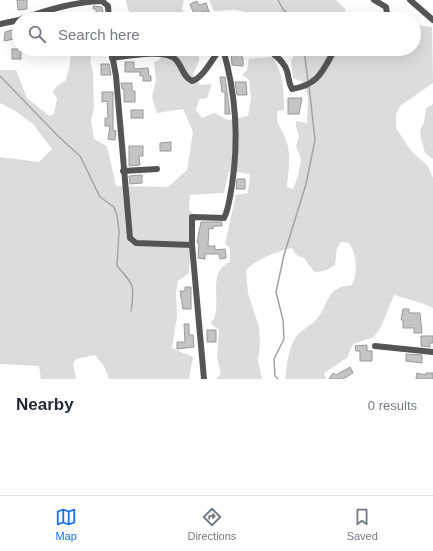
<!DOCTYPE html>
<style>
body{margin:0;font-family:Arial,sans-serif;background:#f6f6f7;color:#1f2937}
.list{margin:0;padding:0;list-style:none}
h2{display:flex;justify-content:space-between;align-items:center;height:52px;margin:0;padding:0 16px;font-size:17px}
h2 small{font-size:13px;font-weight:400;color:#747a83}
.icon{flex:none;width:22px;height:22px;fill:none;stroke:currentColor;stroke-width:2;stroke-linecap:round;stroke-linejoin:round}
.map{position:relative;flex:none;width:433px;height:379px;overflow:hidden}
.search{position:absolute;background:#fff;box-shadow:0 4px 16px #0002;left:12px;right:12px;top:12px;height:44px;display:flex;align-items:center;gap:10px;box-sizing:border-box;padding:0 14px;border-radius:22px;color:#747a83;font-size:15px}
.sheet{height:116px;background:#fff}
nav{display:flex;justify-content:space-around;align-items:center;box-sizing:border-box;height:56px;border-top:1px solid #e0e1e3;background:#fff;font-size:11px;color:#747a83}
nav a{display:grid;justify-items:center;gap:2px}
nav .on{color:#1a73e8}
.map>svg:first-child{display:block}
</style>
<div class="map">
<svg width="433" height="379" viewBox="0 0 433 379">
<rect width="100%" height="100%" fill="#fff"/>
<g fill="#dcdcdc">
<path d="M126 0H184L182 8 186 19H132C131 12 127 11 126 0Z"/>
<path d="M209 0H336L345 9 347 19H254C244 6 229 10 214 11Z"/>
<path d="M414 25 432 27 433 83 400 106 396 114V128L411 151 428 166 433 178V308L424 304 394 295 381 327 374 337 353 344 347 358 324 373 326 379H285C287 365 288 349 296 337 300 330 309 327 315 321 329 307 325 286 352 285 358 273 357 255 349 243L341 242 337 248 335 265C329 270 322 272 314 272L304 258 296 255 292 248C276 252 258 258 246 270L248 293 259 327 260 344 258 361 262 379H216L221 373 217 358 219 330 211 324C212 321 215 318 215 316 220 297 208 271 230 262V248L225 244 236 195 248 193 250 174 229 171 224 193 190 195 189 209 196 219 191 236 189 273 178 281 176 293 177 316 172 348 193 357 189 379H109L104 366 95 355 76 359 73 363 76 379H41L39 366 0 364V157L39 162 52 149 33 124 17 112 0 103V70H16L27 98 49 116 54 114 57 98 53 92 56 87 66 80 70 65 71 49H92L90 61 93 72 94 108 91 120 94 139 107 146 116 186 168 187 187 170 193 132 183 109 157 113 152 97 156 80 154 62 159 60 164 51 163 49H198L199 61 193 74 200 85 212 84 207 98 199 99 196 110 202 118 214 113 228 120 248 116 251 99 249 80 242 75 247 70 249 59 273 57C283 75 284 90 284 110L278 111C274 123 283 130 286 140 292 155 288 172 287 187L293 189 298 176 301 159 296 146 299 136 296 127V121L307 123 308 97 303 82 293 78 291 60 300 50 299 49H414Z"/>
<polygon points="433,104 433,159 425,153 421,139 420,130 424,123 426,108"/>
</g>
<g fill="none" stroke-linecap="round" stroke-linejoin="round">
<g stroke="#a3a3a3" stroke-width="1.5">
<polyline points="278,0 283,9 293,19"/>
<polyline points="304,49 308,82"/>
<path d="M0 76 58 136 80 156 100 197 114 207 117 215 119 231 117 266C134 285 135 285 131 311"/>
<polyline points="278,379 275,376 274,359 284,339 283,320 276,292 284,255 306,184 315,140 309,86"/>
</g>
</g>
<g fill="#c4c4c4" stroke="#999">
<polygon points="17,0 27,0 27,9 18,10"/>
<polygon points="197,1 199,5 206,3 209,12 201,12 195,17 190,4"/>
<polygon points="93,6 102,7 104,19 96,19 96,9 93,9"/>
<polygon points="19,28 19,38 4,41 5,32"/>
<rect x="12" y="49" width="9" height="10"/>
<polygon points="231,49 241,49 242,58 243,58 243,66 232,65"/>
<polygon points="125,62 134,62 134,69 148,68 149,76 151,76 151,81 143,81 143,76 140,76 140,72 125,72"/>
<polygon points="101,64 109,64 111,75 101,75"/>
<polygon points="220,77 225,77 230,114 225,114 225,92 222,92"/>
<polygon points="235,82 246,82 247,95 237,95"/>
<polygon points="121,83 132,83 132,91 135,91 135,102 124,102 124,89 122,89"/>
<polygon points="102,92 113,92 113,130 116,131 115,140 108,139 110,126 105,126 105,118 108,118 107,101 102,102"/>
<polygon points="288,98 302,98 299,114 288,114"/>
<rect x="131" y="110" width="12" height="8"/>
<polygon points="171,142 171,151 160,151 160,143"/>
<polygon points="129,146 143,146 143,156 139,156 140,165 129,166"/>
<polygon points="142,175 142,183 130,184 129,176"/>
<polygon points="237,179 245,179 245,189 236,189"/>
<polygon points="201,222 222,222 222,226 214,226 213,229 209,228 208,246 215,246 215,250 225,249 226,258 220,259 219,254 205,254 205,259 198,258 199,243 197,243"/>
<polygon points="185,287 191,287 191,309 183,309 180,291 185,291"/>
<polygon points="403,309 409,309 409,313 420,313 422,333 414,333 414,328 403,328 403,320 401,320"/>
<polygon points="184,324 189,324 189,335 193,335 194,347 177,349 177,342 185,342"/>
<rect x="207" y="330" width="9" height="12"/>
<polygon points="421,336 433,336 433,343 430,343 430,347 421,346"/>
<polygon points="367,345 367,351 372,351 372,361 360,361 360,351 356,351 355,346"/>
<polygon points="406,354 422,355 422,363 406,361"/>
<polygon points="350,367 353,373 343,379 341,377 340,379 329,379 333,373 336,375"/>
<polygon points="417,373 426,375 426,373 433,373 433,379 416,379"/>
</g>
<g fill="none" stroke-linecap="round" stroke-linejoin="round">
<g stroke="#555" stroke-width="6">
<polyline points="374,0 386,7 388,19"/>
<polyline points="410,0 433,20"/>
<polyline points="203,16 205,19"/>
<path d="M21 19C48 10 73 2 102 1L108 6 109 19"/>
<polyline points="0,24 19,20"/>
<polyline points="111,49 116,76 130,238 136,243 192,245 204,379"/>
<path d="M268 49C275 56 284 61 287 71 289 77 288 82 292 89 319 85 323 70 335 49"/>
<path d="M112 58C127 56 168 48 177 61 182 67 184 78 192 81 203 78 213 58 220 49"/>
<polyline points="123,171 157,169"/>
<path d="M192 245V217L224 218C229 209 230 195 232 185 239 139 236 94 223 49"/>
<polyline points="375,346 433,352"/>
</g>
</g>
</svg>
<div class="search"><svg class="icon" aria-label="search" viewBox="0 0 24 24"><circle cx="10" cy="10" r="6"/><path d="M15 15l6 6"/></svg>Search here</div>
</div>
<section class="sheet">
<h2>Nearby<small>0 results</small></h2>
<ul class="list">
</ul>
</section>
<nav>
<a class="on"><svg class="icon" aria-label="map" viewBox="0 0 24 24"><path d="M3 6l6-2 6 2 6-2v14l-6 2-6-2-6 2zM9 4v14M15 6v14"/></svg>Map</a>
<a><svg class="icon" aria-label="directions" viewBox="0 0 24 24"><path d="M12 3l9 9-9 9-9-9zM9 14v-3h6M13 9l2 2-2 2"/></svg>Directions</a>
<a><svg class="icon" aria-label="saved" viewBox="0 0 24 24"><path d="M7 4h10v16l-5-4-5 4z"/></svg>Saved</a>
</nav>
